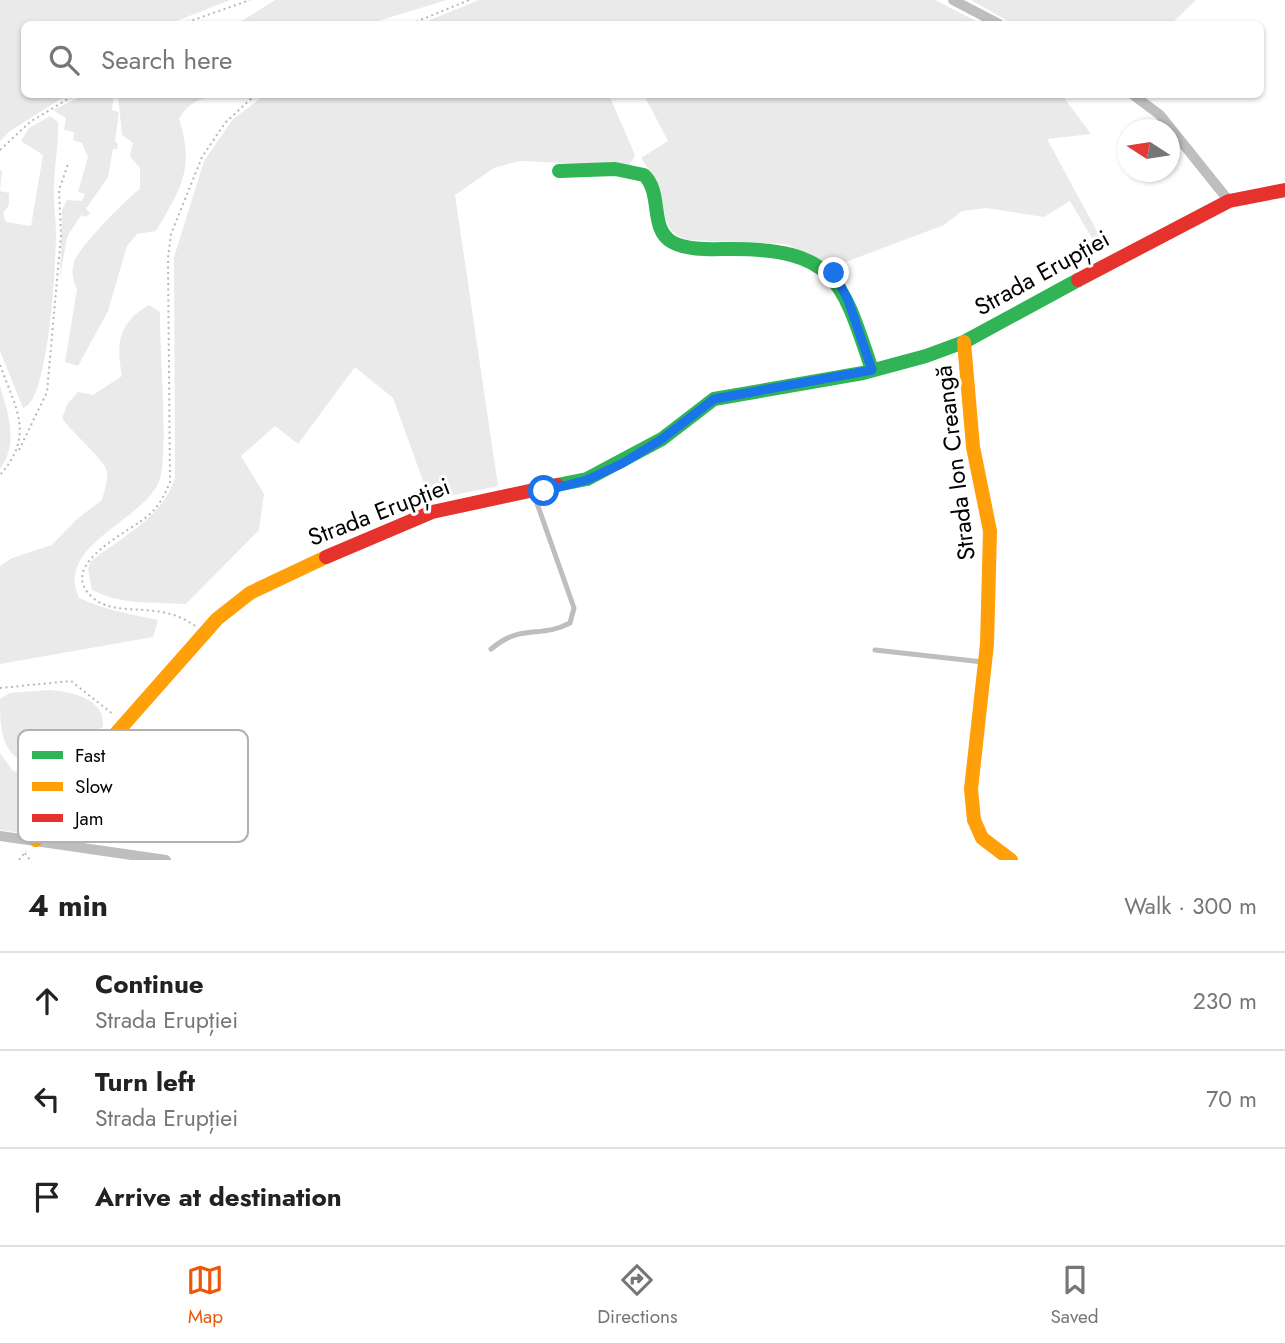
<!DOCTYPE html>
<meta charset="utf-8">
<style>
body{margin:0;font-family:Jost,sans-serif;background:#f6f6f6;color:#222}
.compass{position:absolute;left:1117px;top:119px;width:63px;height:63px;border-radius:50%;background:#fff;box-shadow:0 2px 5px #0004;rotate:282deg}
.stop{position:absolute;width:21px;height:21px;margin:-16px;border:5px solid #1a73e8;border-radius:50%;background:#fff}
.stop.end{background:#1a73e8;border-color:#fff;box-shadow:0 2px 7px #0008}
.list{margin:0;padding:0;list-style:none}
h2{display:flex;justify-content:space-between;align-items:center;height:91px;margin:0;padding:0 28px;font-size:30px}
h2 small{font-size:23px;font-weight:400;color:#767676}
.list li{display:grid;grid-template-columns:46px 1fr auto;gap:21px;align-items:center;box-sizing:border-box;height:98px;padding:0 28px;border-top:2px solid #e0e0e0}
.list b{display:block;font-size:26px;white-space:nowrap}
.list p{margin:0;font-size:23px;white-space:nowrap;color:#767676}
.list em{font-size:23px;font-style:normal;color:#767676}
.icon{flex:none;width:38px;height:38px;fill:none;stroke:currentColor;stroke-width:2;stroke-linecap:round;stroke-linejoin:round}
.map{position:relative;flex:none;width:1285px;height:860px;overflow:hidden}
.search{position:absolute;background:#fff;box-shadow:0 2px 5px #0004;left:21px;right:21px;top:21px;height:77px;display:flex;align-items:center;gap:18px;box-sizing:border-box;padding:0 24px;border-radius:10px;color:#767676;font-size:26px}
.sheet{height:385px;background:#fff}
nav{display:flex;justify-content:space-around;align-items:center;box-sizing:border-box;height:98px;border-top:2px solid #e0e0e0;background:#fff;font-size:19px;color:#767676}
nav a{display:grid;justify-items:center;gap:4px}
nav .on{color:#ea580c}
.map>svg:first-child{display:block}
</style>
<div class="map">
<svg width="1285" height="860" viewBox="0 0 1285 860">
<rect width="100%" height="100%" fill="#fff"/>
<g fill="#eaeaea">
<polygon points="0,0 230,0 169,24 24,24 24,94 67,95 10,131 0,141"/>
<polygon points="275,0 447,0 368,24 237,24"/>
<polygon points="479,0 935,0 982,24 420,24"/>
<polygon points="971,0 1196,0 1171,24 1013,24"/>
<polygon points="114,94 112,110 119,112 115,142 118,144 117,149 113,149 108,177 86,209 90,213 86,217 81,215 67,237 60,278 62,210 67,200 82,201 85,194 78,192 88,157 82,143 73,140 74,132 64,130 66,118 53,110 85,95"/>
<path d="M118 95H216C199 98 187 104 179 119 195 169 181 188 156 231L137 234 127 246 108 311 78 366 65 362 77 289C73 280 71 271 74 262 78 248 127 198 140 189V168L130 156 133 143 122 135Z"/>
<path d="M265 95H609L635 155 629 166 519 161 494 168 455 195 498 486 430 500 393 398 355 367 298 444 275 426 241 456 264 494 259 530 186 604C154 602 120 605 92 590L88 570 90 562C122 536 162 519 175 478L174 257 204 161 233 119Z"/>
<path d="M644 95H1062L1091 134 1047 139 1105 246 1100 252 1070 201 1044 217 986 208 962 211 944 225 835 266 786 244 687 240C659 231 667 205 657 182 653 174 646 166 641 158L668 141Z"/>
<path d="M50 116 58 122C59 147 53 171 54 197 54 209 56 221 56 234 56 261 49 402 23 408L0 351V170L2 171 0 191 9 193V205L3 213 6 222 31 226 43 155 21 141 29 128Z"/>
<path d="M149 305 160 312C159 347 170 461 158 484 138 523 55 546 79 598 105 610 130 614 158 620L153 637 0 664V566L12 558 52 545 77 519 102 500C104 491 108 481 107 472 106 461 71 432 62 418L68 403 78 392 93 395 122 376C116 344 118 323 149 305Z"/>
<path d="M0 386C8 413 19 444 0 469Z"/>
<path d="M50 690C72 692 105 698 103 727L40 756 20 760C0 747 0 724 0 699L10 693Z"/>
<polygon points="99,734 107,738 104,743 61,787 30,830 20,833 0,830 0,753 13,771 20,772"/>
</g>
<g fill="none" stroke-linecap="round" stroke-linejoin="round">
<g stroke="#b8b8b8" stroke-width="2" stroke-dasharray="2 3.5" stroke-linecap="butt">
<polyline points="182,24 250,0"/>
<polyline points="411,24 469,0"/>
<polyline points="0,150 30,122 76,94"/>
<path d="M0 365C16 409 35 435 0 475"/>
<polyline points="19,450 47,392 61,235 59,190 68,164"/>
<path d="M195 626C159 599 118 619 93 598 54 564 131 532 150 514 160 505 165 494 170 482L168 258 171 234 202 157 225 123 256 94"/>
<polyline points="0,688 71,681 114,715"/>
<polyline points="25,853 30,860"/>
<polyline points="19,860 26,851"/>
</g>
<g stroke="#bebebe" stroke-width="5">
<path d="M491 649C521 623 540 639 570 623L574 608 533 492"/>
<polyline points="875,650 983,662"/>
</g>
<g stroke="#bebebe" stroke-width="10">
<polyline points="953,0 999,24"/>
<polyline points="1132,94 1160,115 1229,201"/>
<polyline points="0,836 166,860"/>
</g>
<g stroke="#30b455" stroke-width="14">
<path d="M559 171 615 169 644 175C663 193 649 229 672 242 688 251 713 249 731 249 835 249 842 280 872 370"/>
<polyline points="557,485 587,479 662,439 714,399 863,373 926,356 964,342 1078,280"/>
</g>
<g stroke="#ff9f0a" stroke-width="14">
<polyline points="964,342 973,447 990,531 987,644 971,789 974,820 982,838 1011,860"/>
<polyline points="36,840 55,805 81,773 217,619 250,593 326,557"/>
</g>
<g stroke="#e5322d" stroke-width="14">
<polyline points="1078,280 1229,201 1285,190"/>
<polyline points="326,557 432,512 557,485"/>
</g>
</g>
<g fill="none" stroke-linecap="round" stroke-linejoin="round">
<polyline stroke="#1a73e8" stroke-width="9" points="544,491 587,480 623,463 662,439 714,399 872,370 848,300 834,273"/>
</g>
<g text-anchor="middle" stroke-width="6" stroke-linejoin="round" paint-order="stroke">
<g font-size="24" fill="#000" stroke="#fff">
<text transform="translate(1042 273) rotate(-29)" y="8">Strada Erupției</text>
<text transform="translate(955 463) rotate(-97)" y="8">Strada Ion Creangă</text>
<text transform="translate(379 512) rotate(-21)" y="8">Strada Erupției</text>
</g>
</g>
<rect x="18" y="730" width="230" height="112" rx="10" fill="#fff" stroke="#b2b2b2" stroke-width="2"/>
<rect x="32" y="751" width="31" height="8" fill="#30b455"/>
<rect x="32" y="782" width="31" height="9" fill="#ff9f0a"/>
<rect x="32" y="814" width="31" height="8" fill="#e5322d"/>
<g font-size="19" fill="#000">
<text x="75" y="762">Fast</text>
<text x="75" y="793">Slow</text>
<text x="75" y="825">Jam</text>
</g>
</svg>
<svg class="compass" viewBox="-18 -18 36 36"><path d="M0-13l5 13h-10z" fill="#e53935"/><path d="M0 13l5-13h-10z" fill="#767676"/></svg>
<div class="stop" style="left:544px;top:491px"></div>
<div class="stop end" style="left:834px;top:273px"></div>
<div class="search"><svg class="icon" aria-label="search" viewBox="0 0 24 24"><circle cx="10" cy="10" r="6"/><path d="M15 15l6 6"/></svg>Search here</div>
</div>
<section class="sheet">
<h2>4 min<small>Walk · 300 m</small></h2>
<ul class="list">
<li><svg class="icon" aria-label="ahead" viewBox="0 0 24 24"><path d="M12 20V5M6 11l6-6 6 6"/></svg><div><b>Continue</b><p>Strada Erupției</p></div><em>230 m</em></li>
<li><svg class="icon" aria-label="left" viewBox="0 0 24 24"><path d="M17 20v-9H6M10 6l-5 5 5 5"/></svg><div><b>Turn left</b><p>Strada Erupției</p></div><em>70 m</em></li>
<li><svg class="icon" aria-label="arrive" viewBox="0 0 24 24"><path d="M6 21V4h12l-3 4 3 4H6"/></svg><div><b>Arrive at destination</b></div></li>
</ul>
</section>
<nav>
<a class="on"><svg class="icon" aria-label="map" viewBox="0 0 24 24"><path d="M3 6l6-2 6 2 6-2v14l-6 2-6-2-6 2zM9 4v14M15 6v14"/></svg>Map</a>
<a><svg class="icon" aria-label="directions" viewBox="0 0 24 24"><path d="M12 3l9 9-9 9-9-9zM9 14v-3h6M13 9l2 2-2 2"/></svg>Directions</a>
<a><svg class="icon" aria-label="saved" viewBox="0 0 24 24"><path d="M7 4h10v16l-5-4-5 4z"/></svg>Saved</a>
</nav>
